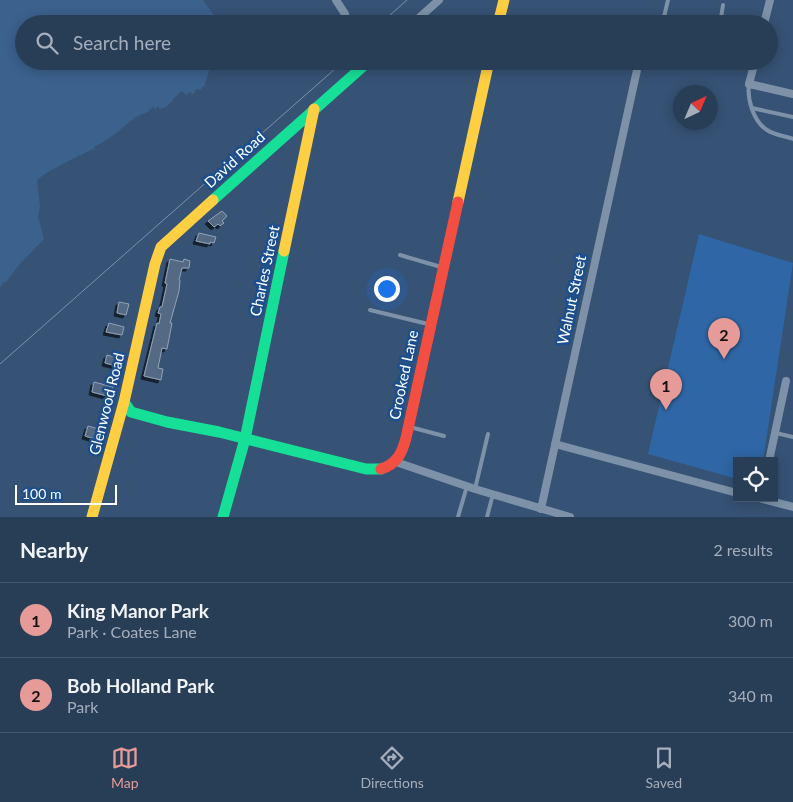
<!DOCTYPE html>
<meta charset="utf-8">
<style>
body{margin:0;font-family:Lato,sans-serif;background:#30455d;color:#f1f3f6}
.controls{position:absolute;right:15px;bottom:15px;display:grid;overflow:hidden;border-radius:0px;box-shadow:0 2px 12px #0003}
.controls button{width:45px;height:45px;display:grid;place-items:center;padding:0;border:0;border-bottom:1px solid #44576d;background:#283e57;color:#f1f3f6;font:25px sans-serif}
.compass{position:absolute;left:673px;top:85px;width:45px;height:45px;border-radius:50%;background:#283e57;box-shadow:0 2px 12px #0003;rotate:44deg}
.scale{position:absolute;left:15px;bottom:12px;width:102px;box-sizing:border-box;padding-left:5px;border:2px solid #fff;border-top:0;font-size:14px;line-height:18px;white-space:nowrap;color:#fff;-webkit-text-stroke:4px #1b4f8f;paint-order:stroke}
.you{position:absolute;left:386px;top:288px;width:18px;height:18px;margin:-12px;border:4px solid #fff;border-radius:50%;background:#1a73e8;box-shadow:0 0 0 8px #1a73e833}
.badge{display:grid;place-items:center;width:32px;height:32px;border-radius:50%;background:#e69b98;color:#111;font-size:16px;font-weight:700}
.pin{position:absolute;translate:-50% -41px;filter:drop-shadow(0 1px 2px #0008)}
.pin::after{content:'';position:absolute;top:26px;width:18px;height:15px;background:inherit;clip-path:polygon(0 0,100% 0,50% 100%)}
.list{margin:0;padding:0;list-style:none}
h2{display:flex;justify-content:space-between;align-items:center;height:65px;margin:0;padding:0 20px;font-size:21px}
h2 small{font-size:16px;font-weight:400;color:#a5aeba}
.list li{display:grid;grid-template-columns:32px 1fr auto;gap:15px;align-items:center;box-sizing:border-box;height:75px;padding:0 20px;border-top:1px solid #44576d}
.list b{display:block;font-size:19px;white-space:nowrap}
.list p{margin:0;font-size:16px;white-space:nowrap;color:#a5aeba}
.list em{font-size:16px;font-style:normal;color:#a5aeba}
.icon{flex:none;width:28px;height:28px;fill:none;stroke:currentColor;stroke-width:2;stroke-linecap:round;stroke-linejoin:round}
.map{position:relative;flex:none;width:793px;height:517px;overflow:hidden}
.search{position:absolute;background:#283e57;box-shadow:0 2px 12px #0003;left:15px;right:15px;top:15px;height:55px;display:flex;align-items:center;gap:12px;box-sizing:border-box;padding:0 18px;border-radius:28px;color:#a5aeba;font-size:19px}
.sheet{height:215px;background:#283e57}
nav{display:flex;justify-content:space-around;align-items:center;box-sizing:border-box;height:70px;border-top:1px solid #44576d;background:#283e57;font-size:14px;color:#a5aeba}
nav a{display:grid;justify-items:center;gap:2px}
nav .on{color:#e69b98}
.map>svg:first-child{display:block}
</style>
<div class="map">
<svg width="793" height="517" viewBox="0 0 793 517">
<defs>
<filter id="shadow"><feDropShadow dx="-3" dy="3" stdDeviation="0" flood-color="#0009"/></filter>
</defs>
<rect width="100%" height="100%" fill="#365274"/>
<polygon fill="#2f66a5" points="699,234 793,263 763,461 737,461 737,479 648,454"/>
<path fill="#3b618d" d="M0 0H203L220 24H24V61H212L204 87H202L201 90 196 89 194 94H192L190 92 186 95 182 91C173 96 172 107 160 109L158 106 156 109 153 107C148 114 139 114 133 119 120 130 110 139 94 147L96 150 93 149C73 159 54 167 37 180L40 207 38 217 44 239 18 266 7 281 3 283 0 288Z"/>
<g fill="#526984" stroke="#92a2b6" filter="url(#shadow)">
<polygon points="222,211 227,216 222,221 224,223 220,226 218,224 214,227 208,221"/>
<polygon points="199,233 216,237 214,243 210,242 210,244 196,241"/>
<polygon points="170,259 183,262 184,259 190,261 189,268 182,268 179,280 180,280 179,291 170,323 172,323 167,349 162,348 158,368 163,369 161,380 144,376 157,323 159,324 161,314 158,313 160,307 162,307 167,284 165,283"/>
<polygon points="119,302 129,304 126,315 117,313"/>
<polygon points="109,323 124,327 122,335 106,332"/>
<polygon points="107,355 119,358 117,366 105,363"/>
<polygon points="94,382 113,387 111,397 92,392"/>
<polygon points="88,426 102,430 98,440 85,436"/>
</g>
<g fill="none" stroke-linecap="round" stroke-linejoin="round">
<g stroke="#7d92a8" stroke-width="4">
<polyline points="663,21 668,0"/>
<polyline points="720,24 723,5"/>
<polyline points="730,61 753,70"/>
<path d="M749 84C747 99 753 121 767 130 774 135 785 136 793 139"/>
<polyline points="752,108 793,117"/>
<polyline points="400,255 441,267"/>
<polyline points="370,310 428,324"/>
<polyline points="410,427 444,436"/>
<polyline points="776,433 793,437"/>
<polyline points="475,489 488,434"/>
<polyline points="458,517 467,486"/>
<polyline points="487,517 493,494"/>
</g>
<g stroke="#7d92a8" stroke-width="8">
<polyline points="336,0 345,14"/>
<polyline points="412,24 439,0"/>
<polyline points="764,24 770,0"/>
<polyline points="755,61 749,84 793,94"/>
<polyline points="555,444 737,493"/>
<polyline points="769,461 786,381"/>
<polyline points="396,462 475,489 570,517"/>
<polyline points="759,498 793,507"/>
<polyline points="541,509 637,70 636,61"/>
</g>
<g stroke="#16e098" stroke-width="11">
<polyline points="213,200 369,61"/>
<polyline points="124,402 131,412 167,422 219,432 366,469 381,469"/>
<polyline points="223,517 245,439 284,251"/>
</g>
<g stroke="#ffcf43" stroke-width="11">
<polyline points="498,24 504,0"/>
<polyline points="458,202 489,61"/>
<polyline points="284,251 314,109"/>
<polyline points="92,517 124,402 155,264 161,247 213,200"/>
</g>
<path stroke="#f24e42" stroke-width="11" d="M381 469C397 464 402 453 406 438L458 202"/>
<g stroke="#7e92a7" stroke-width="1">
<polyline points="380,24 407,0"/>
<polyline points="0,364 344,61"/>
</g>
</g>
<g text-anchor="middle" stroke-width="5" stroke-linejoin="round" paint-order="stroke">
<g font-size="15" fill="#fff" stroke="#1b4f8f">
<text transform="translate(235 160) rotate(-42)" y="5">David Road</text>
<text transform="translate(265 271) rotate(-78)" y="5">Charles Street</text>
<text transform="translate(572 300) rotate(-78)" y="5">Walnut Street</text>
<text transform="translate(404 375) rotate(-78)" y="5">Crooked Lane</text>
<text transform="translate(107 404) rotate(-76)" y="5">Glenwood Road</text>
</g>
</g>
</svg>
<div class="controls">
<button><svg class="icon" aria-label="locate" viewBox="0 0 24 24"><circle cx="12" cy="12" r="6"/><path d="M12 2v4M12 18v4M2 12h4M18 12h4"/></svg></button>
</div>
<svg class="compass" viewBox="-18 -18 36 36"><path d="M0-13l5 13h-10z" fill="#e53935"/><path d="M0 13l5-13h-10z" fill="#a5aeba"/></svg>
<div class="scale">100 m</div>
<div class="you"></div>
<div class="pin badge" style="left:666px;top:410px">1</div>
<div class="pin badge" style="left:724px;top:359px">2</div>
<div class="search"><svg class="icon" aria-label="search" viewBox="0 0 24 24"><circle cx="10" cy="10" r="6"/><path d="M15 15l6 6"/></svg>Search here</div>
</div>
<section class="sheet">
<h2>Nearby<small>2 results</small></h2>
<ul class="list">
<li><span class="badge">1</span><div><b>King Manor Park</b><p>Park · Coates Lane</p></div><em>300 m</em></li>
<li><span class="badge">2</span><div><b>Bob Holland Park</b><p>Park</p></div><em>340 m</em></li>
</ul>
</section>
<nav>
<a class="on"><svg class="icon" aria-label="map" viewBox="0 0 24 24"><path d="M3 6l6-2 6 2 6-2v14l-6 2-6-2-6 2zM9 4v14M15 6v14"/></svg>Map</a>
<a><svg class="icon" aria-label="directions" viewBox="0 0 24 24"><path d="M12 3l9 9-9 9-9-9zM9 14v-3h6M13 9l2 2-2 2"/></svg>Directions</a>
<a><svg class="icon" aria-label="saved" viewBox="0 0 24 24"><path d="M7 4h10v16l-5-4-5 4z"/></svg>Saved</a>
</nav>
